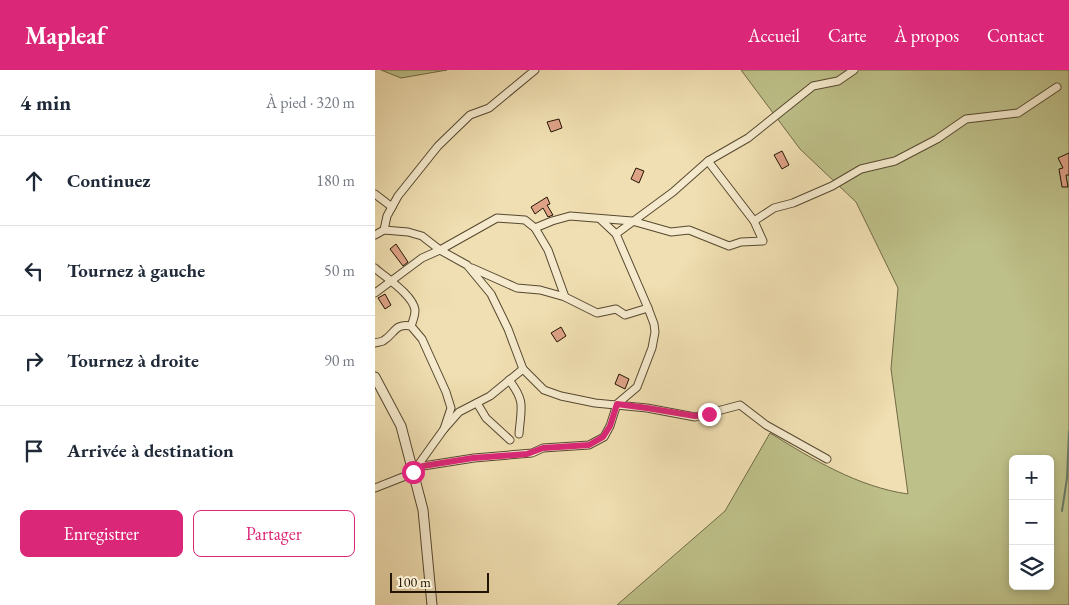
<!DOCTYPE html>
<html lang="fr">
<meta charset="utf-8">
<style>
body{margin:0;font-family:"EB Garamond",serif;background:#f6f6f7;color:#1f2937}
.controls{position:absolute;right:15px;bottom:15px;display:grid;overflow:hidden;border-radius:8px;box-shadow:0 2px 8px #0003}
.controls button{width:45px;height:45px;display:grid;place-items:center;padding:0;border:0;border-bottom:1px solid #e0e1e3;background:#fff;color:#1f2937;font:25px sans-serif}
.scale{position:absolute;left:15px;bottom:12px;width:99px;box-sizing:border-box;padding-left:5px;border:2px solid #231503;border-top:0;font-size:14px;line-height:18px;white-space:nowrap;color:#231503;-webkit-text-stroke:4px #f5eacd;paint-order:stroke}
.stop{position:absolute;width:15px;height:15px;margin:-11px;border:4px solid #db2777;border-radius:50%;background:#fff}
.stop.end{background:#db2777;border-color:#fff;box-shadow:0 1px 5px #0008}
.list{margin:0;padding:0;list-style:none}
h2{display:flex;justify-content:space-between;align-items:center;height:65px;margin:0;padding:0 20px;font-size:21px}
h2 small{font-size:16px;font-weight:400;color:#747a83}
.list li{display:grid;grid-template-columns:32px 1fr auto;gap:15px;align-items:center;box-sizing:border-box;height:90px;padding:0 20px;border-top:1px solid #e0e1e3}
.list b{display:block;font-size:19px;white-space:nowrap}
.list em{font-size:16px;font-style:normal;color:#747a83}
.actions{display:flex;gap:10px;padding:15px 20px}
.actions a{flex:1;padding:11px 0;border:1px solid #db2777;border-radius:8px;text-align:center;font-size:18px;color:#db2777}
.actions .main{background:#db2777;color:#fff}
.icon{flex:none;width:28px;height:28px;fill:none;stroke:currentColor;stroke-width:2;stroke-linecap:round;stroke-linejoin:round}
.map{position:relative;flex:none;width:694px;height:535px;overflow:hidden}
header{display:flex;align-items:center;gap:30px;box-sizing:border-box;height:70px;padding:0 25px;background:#db2777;color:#fff}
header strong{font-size:24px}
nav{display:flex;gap:28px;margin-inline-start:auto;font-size:18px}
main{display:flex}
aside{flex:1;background:#fff}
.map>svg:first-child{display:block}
</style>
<header>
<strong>Mapleaf</strong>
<nav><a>Accueil</a><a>Carte</a><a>À propos</a><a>Contact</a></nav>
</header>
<main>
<aside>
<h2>4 min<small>À pied · 320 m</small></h2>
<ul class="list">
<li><svg class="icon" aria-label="ahead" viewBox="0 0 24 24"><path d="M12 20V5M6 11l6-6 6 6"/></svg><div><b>Continuez</b></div><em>180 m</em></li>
<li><svg class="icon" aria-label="left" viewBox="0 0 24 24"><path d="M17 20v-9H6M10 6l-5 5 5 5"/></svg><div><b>Tournez à gauche</b></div><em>50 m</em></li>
<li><svg class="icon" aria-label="right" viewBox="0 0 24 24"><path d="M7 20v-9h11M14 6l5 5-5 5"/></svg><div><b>Tournez à droite</b></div><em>90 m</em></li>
<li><svg class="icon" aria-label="arrive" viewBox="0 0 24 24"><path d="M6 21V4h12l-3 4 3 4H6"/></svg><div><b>Arrivée à destination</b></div></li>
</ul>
<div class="actions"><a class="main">Enregistrer</a><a>Partager</a></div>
</aside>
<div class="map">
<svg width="694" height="535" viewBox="0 0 694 535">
<rect width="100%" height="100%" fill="#f0dfb2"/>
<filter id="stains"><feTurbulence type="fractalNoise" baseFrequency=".004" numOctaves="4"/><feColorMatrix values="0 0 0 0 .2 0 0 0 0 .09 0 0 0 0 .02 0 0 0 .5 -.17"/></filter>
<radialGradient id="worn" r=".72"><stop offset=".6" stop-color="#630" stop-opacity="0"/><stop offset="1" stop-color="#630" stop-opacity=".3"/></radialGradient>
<g fill="#bec089" stroke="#706a46" fill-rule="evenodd">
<polygon points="6,0 72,0 26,8"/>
<path d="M366 0H694V535H242L350 441 395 363C437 389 483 417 533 424L516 299 523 218 481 132 425 79ZM638 389H675V516H638Z"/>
</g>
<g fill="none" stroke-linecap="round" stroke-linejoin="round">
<polyline stroke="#6b7a67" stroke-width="2" points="687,441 692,408 694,362"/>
</g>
<g fill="#dea287" stroke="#231503">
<polygon points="184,49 187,58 176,62 172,52"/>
<polygon points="407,81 414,95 407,99 399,85"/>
<polygon points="694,83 694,105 691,105 693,117 687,117 684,99 688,98 683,88"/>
<polygon points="261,98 269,101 264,113 256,109"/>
<polygon points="172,127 175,134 172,135 178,145 173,147 168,138 160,144 156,137"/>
<polygon points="21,174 33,192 28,196 15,179"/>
<polygon points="10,224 16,235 10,239 3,228"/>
<polygon points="186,257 191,266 182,272 176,263"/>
<polygon points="244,304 254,309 250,319 240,314"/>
</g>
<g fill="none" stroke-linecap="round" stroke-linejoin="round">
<g stroke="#56482f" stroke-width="9">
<g id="minor">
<polyline points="0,124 17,137"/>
<polyline points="379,151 399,138 418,133 457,116 486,99 520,91 562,69 591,49 643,43 682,17"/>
<polyline points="160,158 173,180 190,227"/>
<polyline points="9,160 12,146 23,126 63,76 95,45 114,38 160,0"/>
<polyline points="241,164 298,122 333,91 373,68 438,16 463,11 479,0"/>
<polyline points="0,165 9,160 33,162 47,166 65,180 92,195 116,224 133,259 148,299 169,320 186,326 220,333 272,338 320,347 365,335 391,355 452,389"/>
<path d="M0 198C11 208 38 225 40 240 40 245 38 251 36 256"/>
<polyline points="97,198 142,218 165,220 190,227 222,243 241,239 250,245 273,238"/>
<polyline points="0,223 47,188 65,180 122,148 150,150 160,158 177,151 195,146 257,151 296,162 314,160 354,176 366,172 388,171 379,151 333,91"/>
<path d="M0 273C3 272 6 272 8 271 20 264 19 253 36 256L47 269 71 322 76 338 69 359"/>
<path d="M134 310C151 332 146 337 144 364"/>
<polyline points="102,333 111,348 135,370"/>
<polyline points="41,398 69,359 84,342 115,326 148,299"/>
<polyline points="0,418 33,405 48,396 99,388 157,383 168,378 214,375 229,367 235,356 242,334 262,317 277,278 280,262 279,254 273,238 241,164 225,149"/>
</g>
</g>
<g stroke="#56482f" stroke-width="11">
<polyline id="tertiary" points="0,307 26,356 48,440 57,535"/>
</g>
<use href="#minor" stroke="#f5eacd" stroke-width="7"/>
<use href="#tertiary" stroke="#f5eacd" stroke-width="9"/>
</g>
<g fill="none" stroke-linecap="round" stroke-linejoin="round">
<polyline stroke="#db2777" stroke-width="6" points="38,402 48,396 98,388 152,384 168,378 214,375 228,367 235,356 242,334 272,338 320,346 334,344"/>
</g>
<rect width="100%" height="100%" filter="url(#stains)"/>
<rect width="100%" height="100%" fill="url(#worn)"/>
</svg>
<div class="controls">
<button>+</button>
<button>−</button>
<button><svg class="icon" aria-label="layers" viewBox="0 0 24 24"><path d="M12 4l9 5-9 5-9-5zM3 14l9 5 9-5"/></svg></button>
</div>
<div class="scale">100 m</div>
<div class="stop" style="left:38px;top:402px"></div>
<div class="stop end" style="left:334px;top:344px"></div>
</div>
</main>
